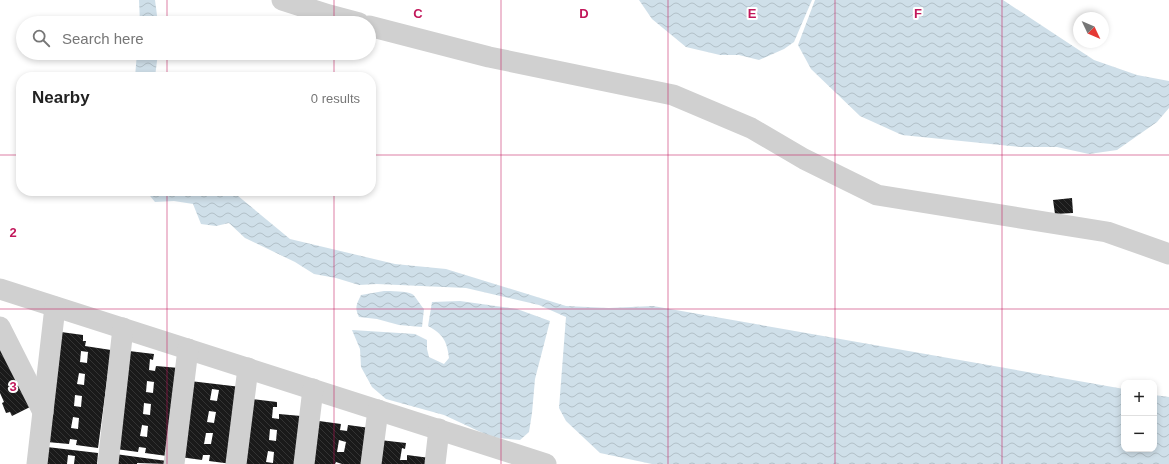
<!DOCTYPE html>
<meta charset="utf-8">
<style>
body{margin:0;font-family:Arial,sans-serif;background:#f2f2f2;color:#222}
.controls{position:absolute;right:12px;bottom:12px;display:grid;overflow:hidden;border-radius:8px;box-shadow:0 2px 6px #0003}
.controls button{width:36px;height:36px;display:grid;place-items:center;padding:0;border:0;border-bottom:1px solid #e0e0e0;background:#fff;color:#222;font:20px sans-serif}
.compass{position:absolute;left:1073px;top:12px;width:36px;height:36px;border-radius:50%;background:#fff;box-shadow:0 2px 6px #0003;rotate:134deg}
.list{margin:0;padding:0;list-style:none}
h2{display:flex;justify-content:space-between;align-items:center;height:52px;margin:0;padding:0 16px;font-size:17px}
h2 small{font-size:13px;font-weight:400;color:#767676}
.icon{flex:none;width:22px;height:22px;fill:none;stroke:currentColor;stroke-width:2;stroke-linecap:round;stroke-linejoin:round}
.map{position:relative;flex:none;width:1169px;height:464px;overflow:hidden}
.search{position:absolute;background:#fff;box-shadow:0 2px 6px #0003;left:16px;top:16px;width:360px;height:44px;display:flex;align-items:center;gap:10px;box-sizing:border-box;padding:0 14px;border-radius:22px;color:#767676;font-size:15px}
.panel{position:absolute;background:#fff;box-shadow:0 2px 6px #0003;left:16px;top:72px;width:360px;height:124px;border-radius:16px}
.map>svg:first-child{display:block}
</style>
<div class="map">
<svg width="1169" height="464" viewBox="0 0 1169 464">
<defs>
<pattern id="water-waves" width="16" height="10" patternUnits="userSpaceOnUse"><rect width="16" height="10" fill="#cfdfe9"/><path d="M0 5q4-4 8 0t8 0" fill="none" stroke="#b2c0c8"/></pattern>
<pattern id="building-back-hatch" width="6" height="6" patternUnits="userSpaceOnUse"><rect width="6" height="6" fill="#1a1a1a"/><path d="M-1 5l2 2M0 0l6 6M5-1l2 2" fill="none" stroke="#333"/></pattern>
</defs>
<rect width="100%" height="100%" fill="#fff"/>
<g fill="url(#water-waves)">
<polygon points="139,0 155,0 158,23 140,23"/>
<polygon points="639,0 812,0 794,42 784,49 759,60 739,55 720,55 686,47 652,19"/>
<polygon points="815,0 1003,0 1094,60 1137,75 1169,81 1169,108 1157,122 1117,150 1089,154 1057,147 1020,147 902,135 860,116 811,69 798,45"/>
<polygon points="137,53 158,53 155,77 135,77"/>
<polygon points="146,191 232,191 290,239 395,264 446,269 566,306 609,308 653,306 1124,389 1124,449 1154,449 1154,395 1169,397 1169,464 652,464 600,453 566,421 559,408 566,317 539,305 466,288 377,284 359,285 336,278 314,274 295,262 245,238 229,223 216,226 201,224 193,204 174,201 155,202"/>
<path d="M384 291C390 291 407 291 412 294 415 295 420 305 424 309L422 327 399 325 377 319 359 317C354 307 357 304 361 295Z"/>
<path d="M460 301 517 309 550 321 535 379 532 413 529 432 520 440 498 438 487 435 444 415 386 399 372 387 366 376 361 367 360 349 352 330 415 334 427 340V349L429 357 444 364 449 358C447 341 443 334 428 326L432 302Z"/>
</g>
<g fill="url(#building-back-hatch)" fill-rule="evenodd">
<polygon points="1072,198 1073,213 1055,214 1053,200"/>
<path d="M61 332 83 335V341H86L85 346 111 350 98 448 76 445 77 440 70 439 69 444 47 442ZM81 351 88 352 87 363 80 362ZM79 373 85 374 84 385 77 384ZM75 395 82 396 81 407 74 406ZM73 417 79 418 78 429 71 428Z"/>
<polygon points="0,344 32,406 12,416 10,412 6,413 2,403 4,402 0,393"/>
<path d="M129 351 154 354 153 360 150 359 149 370 155 371 156 366 179 368 167 456 145 453 146 448 139 447 138 452 116 449ZM147 381 154 382 153 393 146 392ZM144 403 151 404 150 415 143 414ZM142 425 148 426 147 437 140 436Z"/>
<path d="M190 381 241 387 232 464 209 461 210 455H203L202 460 180 457ZM212 389 219 390 217 401 210 400ZM209 411 216 412 214 423 207 422ZM206 433H213L211 444H204Z"/>
<path d="M251 399 277 402V407H273L272 418 279 419V414L301 416 295 464H243ZM270 429 277 430 276 441 269 440ZM268 451 274 452 273 463 266 462Z"/>
<path d="M319 421 341 424 340 430 347 431 348 425 370 428 365 464H342L336 462 335 464H313ZM339 440 346 442 344 452H337Z"/>
<polygon points="380,440 406,443 405,449 402,448 400,460 407,460 407,455 430,458 429,464 377,464"/>
<polygon points="47,447 98,453 97,464 74,464 75,456 68,455 67,464 44,464"/>
<polygon points="115,454 167,461 166,464 137,463 137,464 114,464"/>
</g>
<g fill="none" stroke-linecap="round" stroke-linejoin="round">
<g stroke="#d0d0d0" stroke-width="21">
<polyline points="282,0 329,15 359,23"/>
<polyline points="369,26 489,57 673,95 751,128 804,159 877,195 1107,232 1169,254"/>
<polyline points="0,289 546,464"/>
<polyline points="0,327 43,412"/>
<polyline points="37,464 55,307"/>
<polyline points="108,464 123,328"/>
<polyline points="174,464 188,349"/>
<polyline points="236,464 248,368"/>
<polyline points="304,464 313,389"/>
<polyline points="371,464 378,410"/>
<polyline points="435,464 439,429"/>
</g>
</g>
<path fill="none" stroke="#c2185b" stroke-width="1" stroke-opacity="0.55" d="M167 0V23M334 0V23M501 0V464M668 0V464M835 0V464M1002 0V464M167 53V77M334 53V77M0 155H21M371 155H1169M167 191V464M334 191V464M0 309H1169"/>
<g font-size="13" text-anchor="middle" font-weight="bold" fill="#c2185b" stroke="#fff" stroke-width="4" stroke-linejoin="round" paint-order="stroke">
<text x="418" y="18">C</text>
<text x="584" y="18">D</text>
<text x="752" y="18">E</text>
<text x="918" y="18">F</text>
<text x="13" y="237">2</text>
<text x="13" y="391">3</text>
</g>
</svg>
<div class="controls">
<button>+</button>
<button>−</button>
</div>
<svg class="compass" viewBox="-18 -18 36 36"><path d="M0-13l5 13h-10z" fill="#e53935"/><path d="M0 13l5-13h-10z" fill="#767676"/></svg>
<div class="search"><svg class="icon" aria-label="search" viewBox="0 0 24 24"><circle cx="10" cy="10" r="6"/><path d="M15 15l6 6"/></svg>Search here</div>
<section class="panel">
<h2>Nearby<small>0 results</small></h2>
<ul class="list">
</ul>
</section>
</div>
